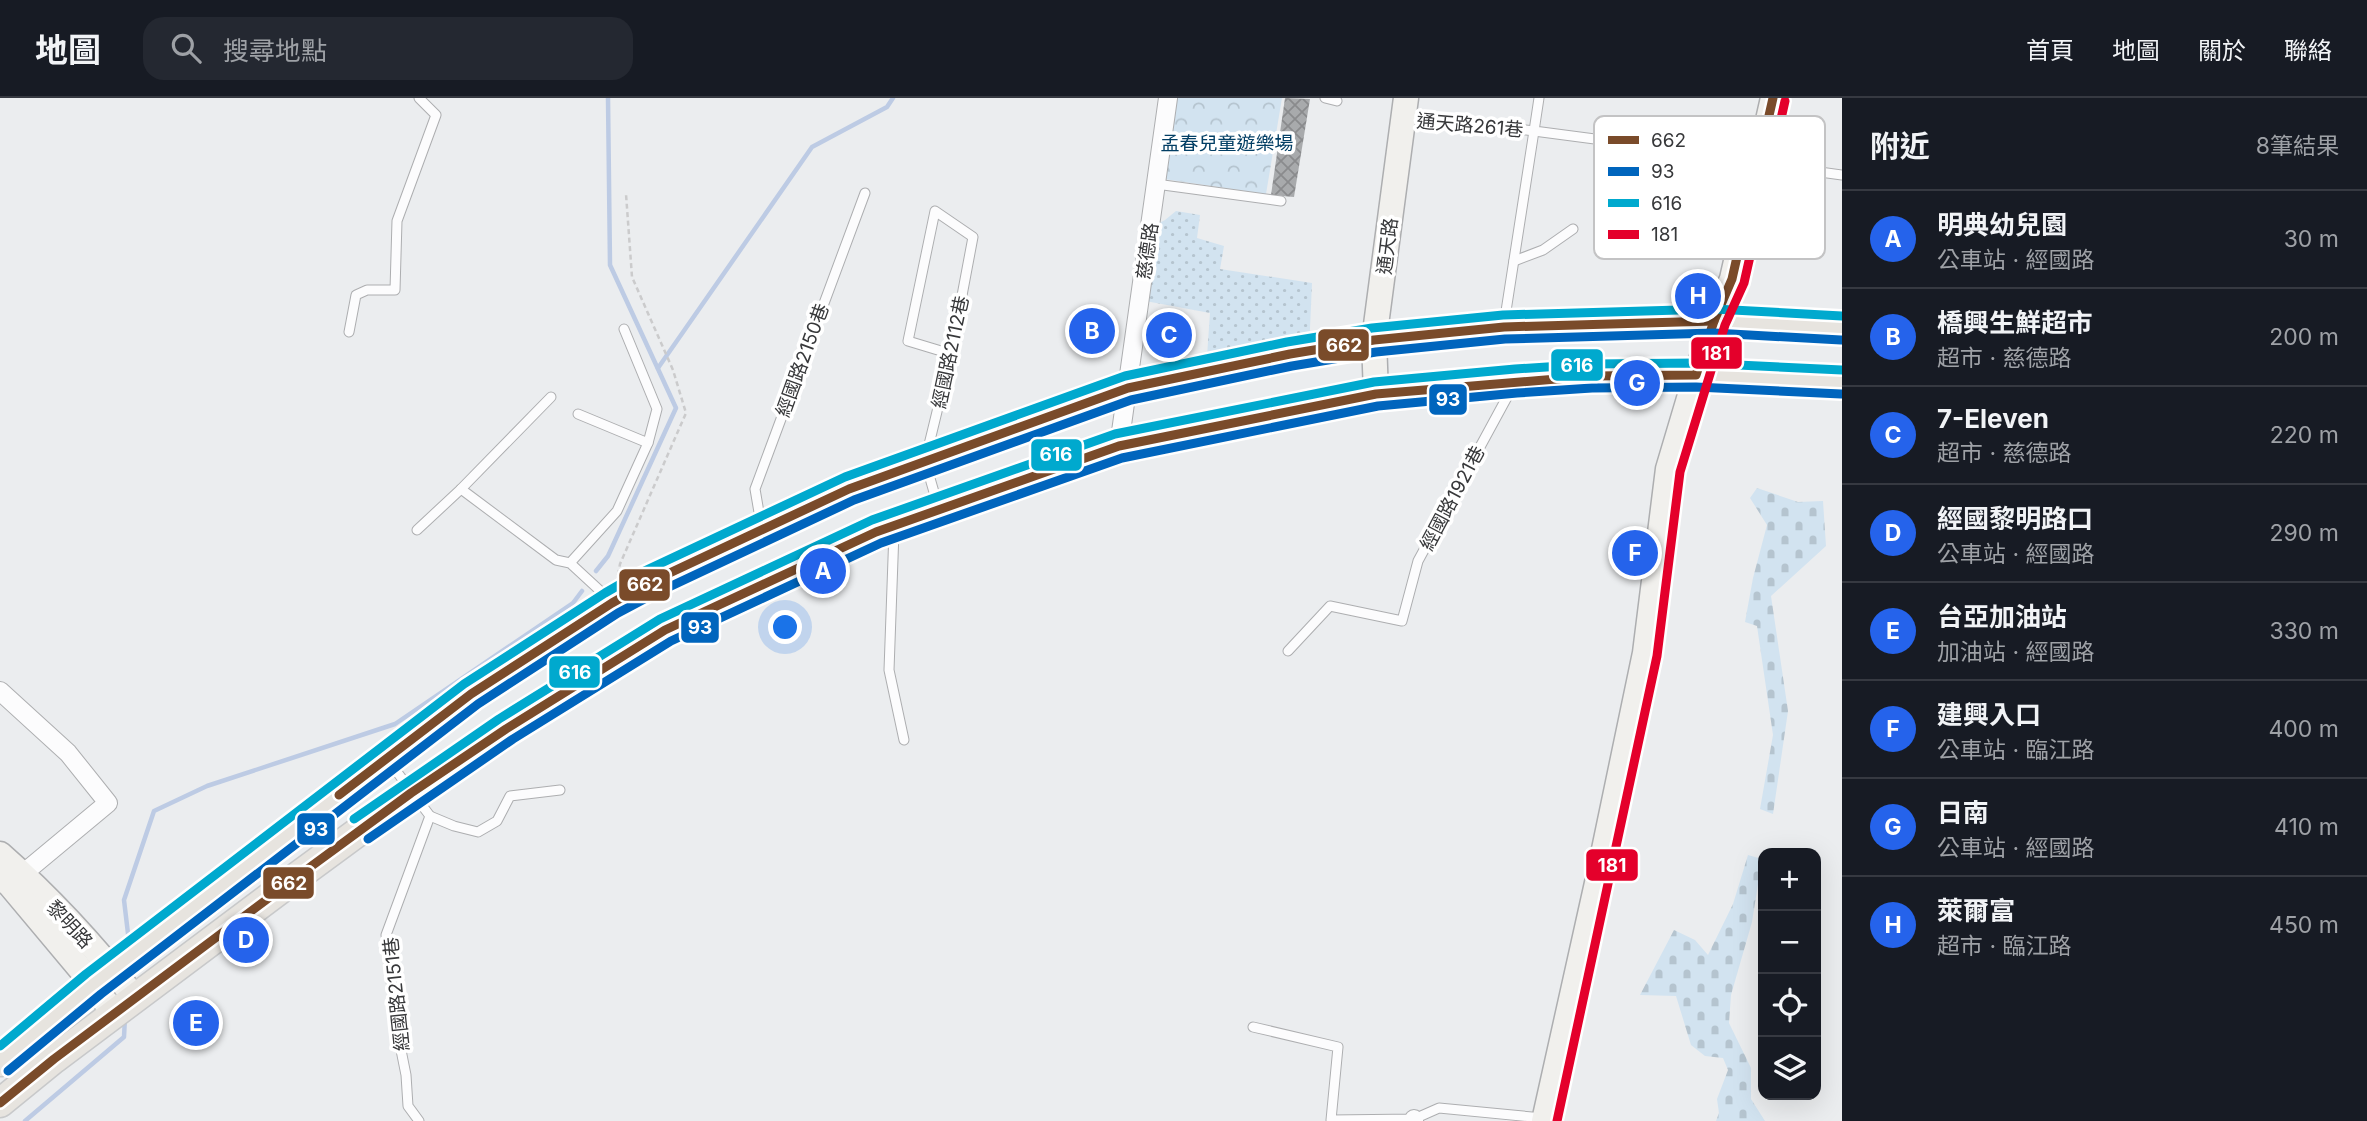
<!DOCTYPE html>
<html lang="zh-TW">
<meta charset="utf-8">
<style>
body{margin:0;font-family:Inter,"Noto Sans TC",sans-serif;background:#242831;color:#f1f3f6}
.controls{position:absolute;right:21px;bottom:21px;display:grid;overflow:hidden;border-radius:14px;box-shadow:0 7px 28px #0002}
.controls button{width:63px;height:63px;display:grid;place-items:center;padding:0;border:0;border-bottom:2px solid #363941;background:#171b24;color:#f1f3f6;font:35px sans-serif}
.you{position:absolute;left:786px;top:530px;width:24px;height:24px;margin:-18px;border:5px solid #fff;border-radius:50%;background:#1a73e8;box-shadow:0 0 0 10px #1a73e833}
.badge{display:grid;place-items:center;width:46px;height:46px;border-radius:50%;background:#2563eb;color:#fff;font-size:23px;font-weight:700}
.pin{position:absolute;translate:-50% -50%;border:4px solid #fff;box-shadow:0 2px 7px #0006}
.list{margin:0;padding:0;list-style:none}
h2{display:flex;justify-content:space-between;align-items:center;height:91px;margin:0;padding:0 28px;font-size:30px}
h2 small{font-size:23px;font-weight:400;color:#9ea1a6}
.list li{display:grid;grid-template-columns:46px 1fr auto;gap:21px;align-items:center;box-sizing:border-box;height:98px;padding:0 28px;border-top:2px solid #363941}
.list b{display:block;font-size:26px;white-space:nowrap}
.list p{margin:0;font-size:23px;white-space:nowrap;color:#9ea1a6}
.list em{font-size:23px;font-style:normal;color:#9ea1a6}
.icon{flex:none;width:38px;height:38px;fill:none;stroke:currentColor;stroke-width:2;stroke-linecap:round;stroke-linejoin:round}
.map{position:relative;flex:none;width:1842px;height:1023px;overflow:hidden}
header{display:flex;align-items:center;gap:42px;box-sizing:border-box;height:98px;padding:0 35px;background:#171b24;border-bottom:2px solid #363941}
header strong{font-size:33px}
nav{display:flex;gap:38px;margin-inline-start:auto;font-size:24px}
.search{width:490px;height:63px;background:#242831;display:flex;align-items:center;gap:18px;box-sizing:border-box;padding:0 24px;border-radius:21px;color:#9ea1a6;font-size:26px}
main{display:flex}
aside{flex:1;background:#171b24}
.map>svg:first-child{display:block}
</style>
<header>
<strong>地圖</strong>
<div class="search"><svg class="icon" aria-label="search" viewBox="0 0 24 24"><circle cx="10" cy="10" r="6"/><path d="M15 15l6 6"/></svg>搜尋地點</div>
<nav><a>首頁</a><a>地圖</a><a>關於</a><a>聯絡</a></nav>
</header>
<main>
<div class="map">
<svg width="1842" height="1023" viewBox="0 0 1842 1023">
<defs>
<pattern id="grass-dots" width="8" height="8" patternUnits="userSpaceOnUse" patternTransform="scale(1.75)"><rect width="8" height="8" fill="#d2e3f0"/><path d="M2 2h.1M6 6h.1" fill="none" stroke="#b5c4cf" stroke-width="1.8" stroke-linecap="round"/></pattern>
<pattern id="cemetery-stones" width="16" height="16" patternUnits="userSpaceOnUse" patternTransform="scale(1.75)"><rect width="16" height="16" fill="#d2e3f0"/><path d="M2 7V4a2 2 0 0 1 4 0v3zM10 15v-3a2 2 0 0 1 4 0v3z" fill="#b5c4cf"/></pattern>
<pattern id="park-crowns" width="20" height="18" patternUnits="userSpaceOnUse" patternTransform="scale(1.75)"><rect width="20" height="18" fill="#d2e3f0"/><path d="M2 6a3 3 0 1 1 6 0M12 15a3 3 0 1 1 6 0" fill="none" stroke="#b5c4cf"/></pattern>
<pattern id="building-cross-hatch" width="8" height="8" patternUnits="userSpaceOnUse" patternTransform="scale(1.75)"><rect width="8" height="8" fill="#a8aaac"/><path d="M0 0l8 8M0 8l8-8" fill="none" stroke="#8a8b8d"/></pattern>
</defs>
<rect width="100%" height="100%" fill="#ebedef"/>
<polygon fill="url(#grass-dots)" points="1176,113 1200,117 1197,140 1224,148 1220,171 1312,185 1309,253 1206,273 1210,215 1140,202 1150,130 1165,122"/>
<g fill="url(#cemetery-stones)">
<polygon points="1757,390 1798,404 1823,403 1826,448 1771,498 1788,613 1773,716 1760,711 1773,637 1757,528 1745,524 1753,480 1767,427 1750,400"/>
<polygon points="1748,757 1762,761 1752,824 1731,897 1729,925 1751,970 1751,1001 1765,1023 1716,1023 1719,1015 1717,1001 1728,972 1723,960 1705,958 1691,947 1676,898 1640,897 1674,832 1695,842 1708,857 1733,806"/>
</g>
<polygon fill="url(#park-crowns)" points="1174,0 1282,0 1266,96 1164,81"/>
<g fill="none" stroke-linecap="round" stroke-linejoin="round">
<g stroke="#bdcbe4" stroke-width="4.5">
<polyline points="658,270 812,49 887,9 893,0"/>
<polyline points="596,473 608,458 676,310 610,167 608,0"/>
<polyline points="129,844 124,802 154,713 207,688 395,626 573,505 582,493"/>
<polyline points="25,1023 124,939 125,919"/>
</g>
</g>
<g fill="url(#building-cross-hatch)">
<polygon points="1285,0 1310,1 1294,99 1271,97"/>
<polygon points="1159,214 1186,218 1179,261 1152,256"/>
</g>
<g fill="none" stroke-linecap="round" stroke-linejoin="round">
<g stroke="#adaeb0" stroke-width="11">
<g id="lane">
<polyline points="1325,0 1337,3"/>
<polyline points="1539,0 1534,33 1739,60 1756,72 1791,70 1842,77"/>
<polyline points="1405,22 1429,20 1534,33 1504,226"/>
<polyline points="1156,86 1281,103"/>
<polyline points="1514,163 1543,152 1573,131"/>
<polyline points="349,234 356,197 367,192 395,192 397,123 436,17 419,0"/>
<polyline points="578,316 648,345"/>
<polyline points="461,391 556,462 570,465 609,501"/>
<polyline points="938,408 925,363 951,256 973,139 935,113 908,243 951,256"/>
<polyline points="761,426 755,391 865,95"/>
<polyline points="417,432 461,391 551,299"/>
<polyline points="894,433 889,572 904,642"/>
<polyline points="570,465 617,413 648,345 657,311 624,231"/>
<polyline points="1288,553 1330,508 1402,523 1418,463 1512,290"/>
<polyline points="388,662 430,718 386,837 396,927 406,977 408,1008 419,1023"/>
<polyline points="430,718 454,728 478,734 497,723 510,698 560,692"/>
<polyline points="1253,929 1338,949 1331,1022 1414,1021 1439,1010 1543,1020"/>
</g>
</g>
<g stroke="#adaeb0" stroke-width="20">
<g id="street">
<polyline points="1119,348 1168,0"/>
<polyline points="0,593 68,655 108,705 13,784"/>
<polyline points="1414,1021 1414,1023"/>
</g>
</g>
<g stroke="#adaeb0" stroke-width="27">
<g id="secondary">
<polyline points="1376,296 1374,242 1406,0"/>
<path d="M0 756C49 799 95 849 135 900"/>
<polyline points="0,779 10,787 93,886 114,916"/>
<polyline points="1544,1023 1597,785 1645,555 1668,371 1696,277 1714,223 1732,181 1773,0"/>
</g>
</g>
<g stroke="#c8c9ca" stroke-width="31">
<g id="primary">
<polyline points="0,964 93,886 471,596 612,505 644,487 849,391 1128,290 1290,256 1374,242 1504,229 1714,223 1842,230"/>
<polyline points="0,1005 54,961 298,778 411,695 506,631 665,532 876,434 1119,348 1376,296 1592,278 1696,277 1842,284"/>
</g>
</g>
<polyline stroke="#cbcbcc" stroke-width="2.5" stroke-dasharray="5 3.5" stroke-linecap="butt" points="618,477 620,466 686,315 673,272 632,179 626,96"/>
<use href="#lane" stroke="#fcfcfd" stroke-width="9"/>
<use href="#street" stroke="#fcfcfd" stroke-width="18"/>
<use href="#secondary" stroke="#f1f0ed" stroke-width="24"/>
<use href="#primary" stroke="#e7e4df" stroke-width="28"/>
<g stroke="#fff" stroke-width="14">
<g id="bus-1">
<polyline points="339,697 471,596 612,505 644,487 849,391 1128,290 1290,256 1374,242 1504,229 1714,223"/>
<polyline points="0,1005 54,961 298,778 411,695 506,631 665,532 876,434 1119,348 1376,296 1592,278 1696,277 1714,223 1732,181 1773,0"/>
</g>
</g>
<g stroke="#fff" stroke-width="14">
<g id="bus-2">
<polyline points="368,741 513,641 671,543 881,445 1122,360 1378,308 1517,295 1592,290 1696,289 1841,296"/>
<polyline points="8,973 101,896 478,606 618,515 650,498 854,402 1131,302 1292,268 1376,254 1505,241 1714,235 1841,242"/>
</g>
</g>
<g stroke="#fff" stroke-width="14">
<g id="bus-3">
<polyline points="354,721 499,621 660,521 872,422 1115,336 1374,284 1515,271 1592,266 1696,265 1842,272"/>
<polyline points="0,948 86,876 464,586 605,495 638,476 845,379 1125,278 1287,244 1372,230 1503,217 1714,211 1842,218"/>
</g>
</g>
<g stroke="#fff" stroke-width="14">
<polyline id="bus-4" points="1557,1023 1657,558 1680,374 1725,227 1744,185 1785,3"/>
</g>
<use href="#bus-1" stroke="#7a4b2a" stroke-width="9"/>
<use href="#bus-2" stroke="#0065bd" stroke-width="9"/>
<use href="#bus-3" stroke="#00a9ce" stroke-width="9"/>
<use href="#bus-4" stroke="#e4002b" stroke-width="9"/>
</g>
<g text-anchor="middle" stroke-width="7" stroke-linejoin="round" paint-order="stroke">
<g font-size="19" fill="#37383a" stroke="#fff">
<text transform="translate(1470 27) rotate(5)" y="7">通天路261巷</text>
<text transform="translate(1387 148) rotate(-83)" y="7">通天路</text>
<text transform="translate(1147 153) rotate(-82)" y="7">慈德路</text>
<text transform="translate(950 254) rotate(-78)" y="7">經國路2112巷</text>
<text transform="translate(802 262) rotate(-70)" y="7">經國路2150巷</text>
<text transform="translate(1452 400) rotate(-62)" y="7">經國路1921巷</text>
<text transform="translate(70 826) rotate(47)" y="7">黎明路</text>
<text transform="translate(396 896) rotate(-96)" y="7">經國路2151巷</text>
</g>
<g font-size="19" fill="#023e64" stroke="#fff">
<text x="1227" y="52">孟春兒童遊樂場</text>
</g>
</g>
<rect x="1594" y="18" width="231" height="143" rx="10" fill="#fff" stroke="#c3c3c4" stroke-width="2"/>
<rect x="1608" y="38" width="31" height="8" fill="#7a4b2a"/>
<rect x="1608" y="69" width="31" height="9" fill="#0065bd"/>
<rect x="1608" y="101" width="31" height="8" fill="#00a9ce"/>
<rect x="1608" y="132" width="31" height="9" fill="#e4002b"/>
<g font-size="19" fill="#37383a">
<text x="1651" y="49">662</text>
<text x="1651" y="80">93</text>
<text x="1651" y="112">616</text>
<text x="1651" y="143">181</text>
</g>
<g stroke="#fff" stroke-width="2.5">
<rect x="1317" y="230" width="53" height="34" rx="7" fill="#7a4b2a"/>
<rect x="1690" y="238" width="53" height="34" rx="7" fill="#e4002b"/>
<rect x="1550" y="250" width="54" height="34" rx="7" fill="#00a9ce"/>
<rect x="1428" y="285" width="40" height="33" rx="7" fill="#0065bd"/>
<rect x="1030" y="340" width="53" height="34" rx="7" fill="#00a9ce"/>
<rect x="618" y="470" width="53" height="34" rx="7" fill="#7a4b2a"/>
<rect x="680" y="513" width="40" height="33" rx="7" fill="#0065bd"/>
<rect x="548" y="557" width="53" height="34" rx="7" fill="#00a9ce"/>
<rect x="296" y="714" width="40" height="34" rx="7" fill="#0065bd"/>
<rect x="1585" y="750" width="54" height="34" rx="7" fill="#e4002b"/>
<rect x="262" y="768" width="53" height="34" rx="7" fill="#7a4b2a"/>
</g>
<g font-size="19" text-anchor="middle" font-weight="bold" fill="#fff">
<text x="1344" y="254">662</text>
<text x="1716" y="262">181</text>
<text x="1577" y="274">616</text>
<text x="1448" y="308">93</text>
<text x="1056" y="363">616</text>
<text x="645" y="493">662</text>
<text x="700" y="536">93</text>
<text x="575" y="581">616</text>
<text x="316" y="738">93</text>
<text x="1612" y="774">181</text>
<text x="289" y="792">662</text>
</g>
</svg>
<div class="controls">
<button>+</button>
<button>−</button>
<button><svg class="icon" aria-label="locate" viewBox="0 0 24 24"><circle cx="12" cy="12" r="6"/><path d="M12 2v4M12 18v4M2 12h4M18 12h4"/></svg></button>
<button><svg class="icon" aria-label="layers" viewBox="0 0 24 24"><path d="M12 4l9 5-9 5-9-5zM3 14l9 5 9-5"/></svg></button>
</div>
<div class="you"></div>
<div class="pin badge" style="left:823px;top:473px">A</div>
<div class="pin badge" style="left:1092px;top:233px">B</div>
<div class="pin badge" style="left:1169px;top:237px">C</div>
<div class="pin badge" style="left:246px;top:842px">D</div>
<div class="pin badge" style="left:196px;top:925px">E</div>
<div class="pin badge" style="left:1635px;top:455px">F</div>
<div class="pin badge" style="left:1637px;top:285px">G</div>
<div class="pin badge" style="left:1698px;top:198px">H</div>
</div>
<aside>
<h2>附近<small>8筆結果</small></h2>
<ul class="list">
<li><span class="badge">A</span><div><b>明典幼兒園</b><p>公車站 · 經國路</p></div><em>30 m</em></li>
<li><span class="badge">B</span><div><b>橋興生鮮超市</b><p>超市 · 慈德路</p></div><em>200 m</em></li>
<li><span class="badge">C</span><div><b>7-Eleven</b><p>超市 · 慈德路</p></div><em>220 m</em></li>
<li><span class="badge">D</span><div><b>經國黎明路口</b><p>公車站 · 經國路</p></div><em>290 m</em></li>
<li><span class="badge">E</span><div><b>台亞加油站</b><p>加油站 · 經國路</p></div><em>330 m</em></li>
<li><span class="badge">F</span><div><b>建興入口</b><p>公車站 · 臨江路</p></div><em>400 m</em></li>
<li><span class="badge">G</span><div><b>日南</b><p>公車站 · 經國路</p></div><em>410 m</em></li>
<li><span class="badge">H</span><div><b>萊爾富</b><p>超市 · 臨江路</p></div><em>450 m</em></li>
</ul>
</aside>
</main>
